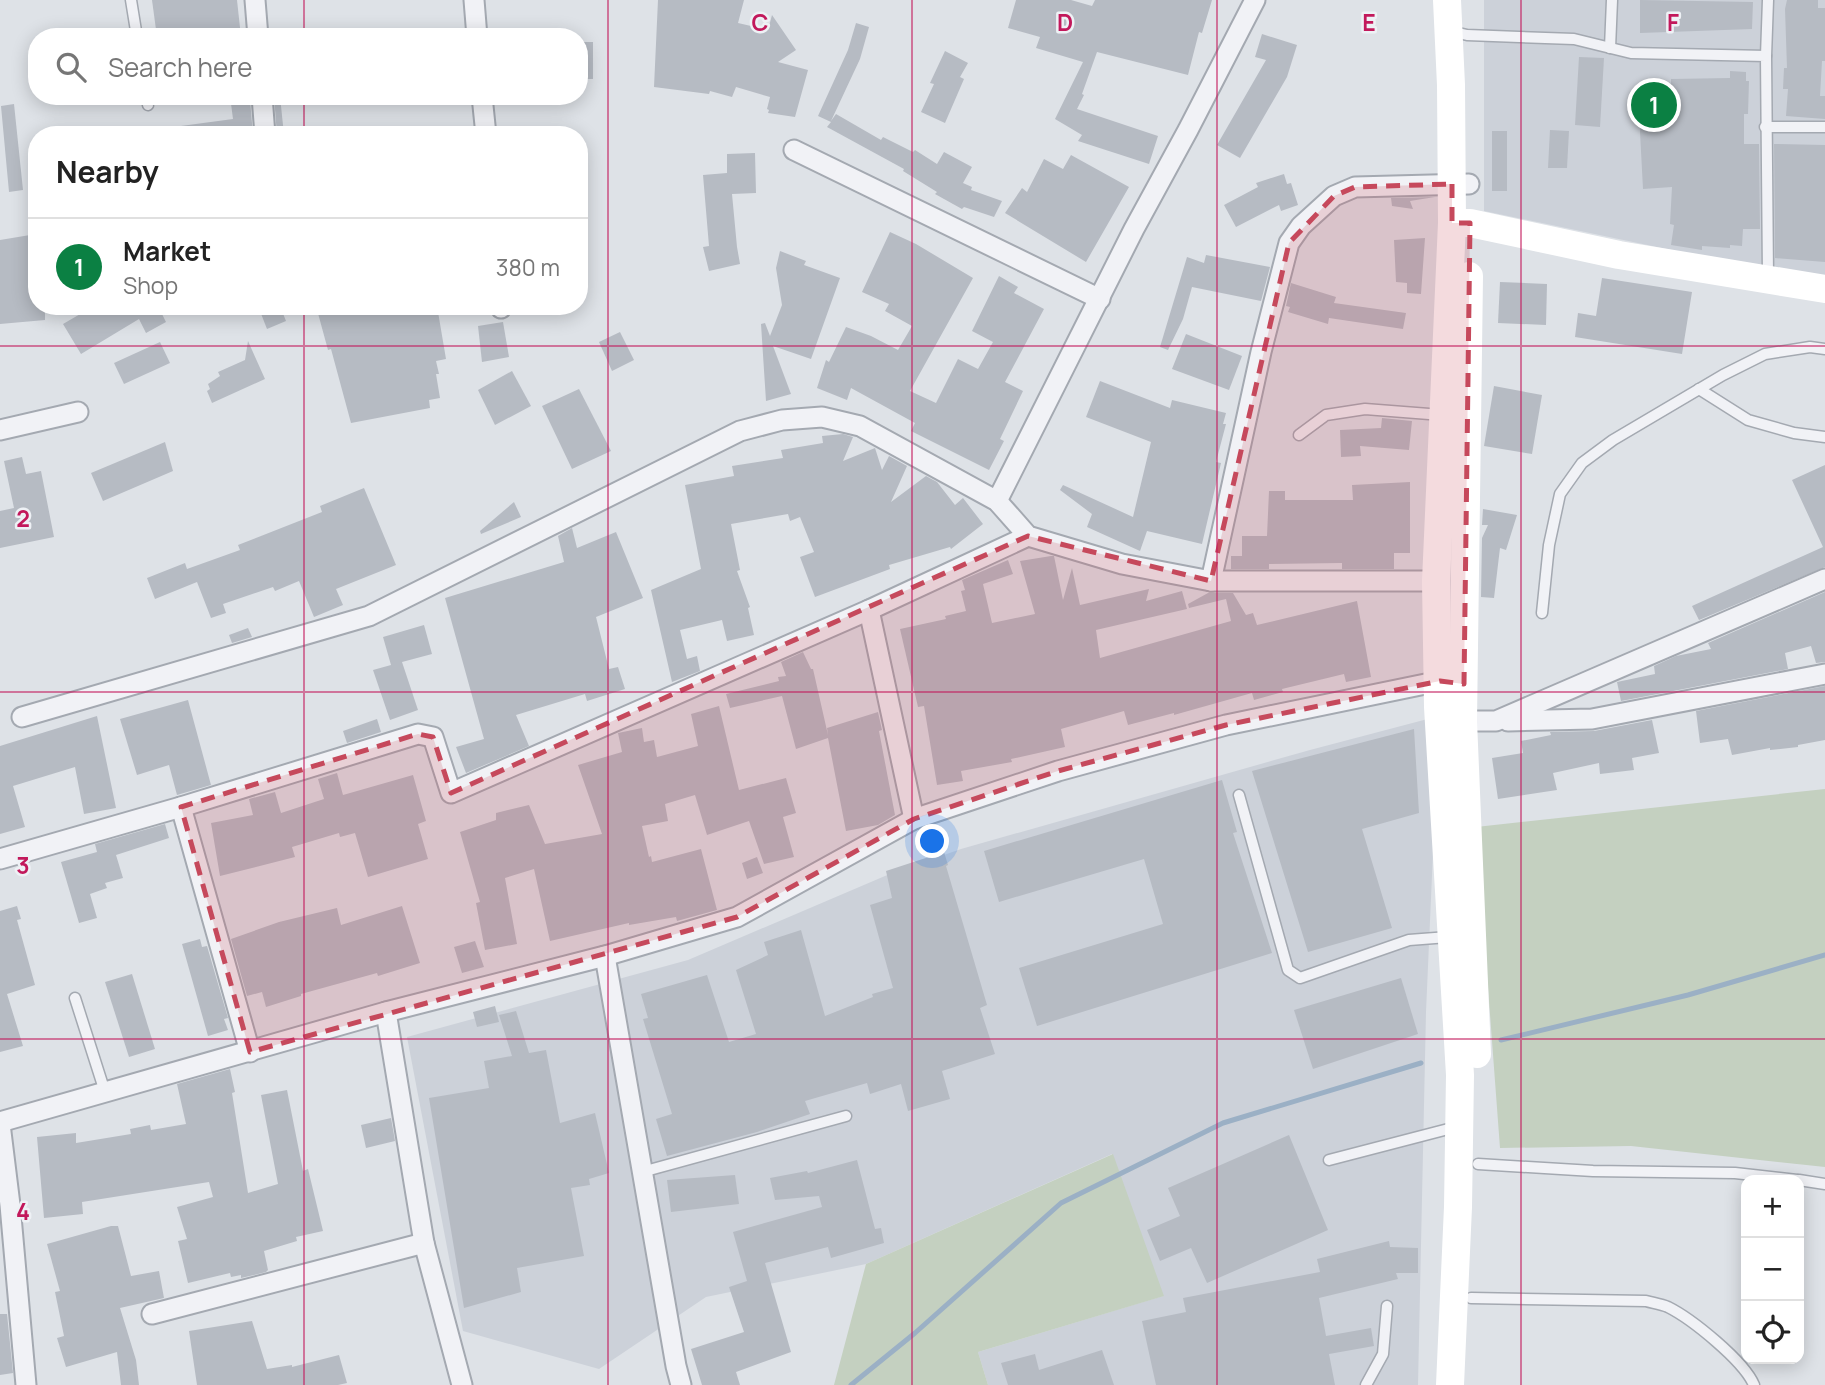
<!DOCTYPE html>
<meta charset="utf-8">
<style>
body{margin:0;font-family:Manrope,sans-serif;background:#f6f6f6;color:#222}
.controls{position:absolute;right:21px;bottom:21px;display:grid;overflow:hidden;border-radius:14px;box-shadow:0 4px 18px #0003}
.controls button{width:63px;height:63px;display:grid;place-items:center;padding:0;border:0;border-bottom:2px solid #e0e0e0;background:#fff;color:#222;font:35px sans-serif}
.you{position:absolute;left:933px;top:842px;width:24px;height:24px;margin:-18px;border:5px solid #fff;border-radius:50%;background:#1a73e8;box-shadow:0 0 0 10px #1a73e833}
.badge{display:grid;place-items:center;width:46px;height:46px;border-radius:50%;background:#0b8043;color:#fff;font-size:23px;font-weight:700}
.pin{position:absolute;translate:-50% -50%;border:4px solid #fff;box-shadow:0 2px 7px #0006}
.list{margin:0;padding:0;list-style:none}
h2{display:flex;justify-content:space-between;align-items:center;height:91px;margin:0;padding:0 28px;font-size:30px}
h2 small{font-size:23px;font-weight:400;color:#767676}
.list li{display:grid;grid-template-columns:46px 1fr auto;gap:21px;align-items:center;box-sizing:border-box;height:98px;padding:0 28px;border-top:2px solid #e0e0e0}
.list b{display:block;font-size:26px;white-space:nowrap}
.list p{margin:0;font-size:23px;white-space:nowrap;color:#767676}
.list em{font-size:23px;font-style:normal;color:#767676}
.icon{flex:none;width:38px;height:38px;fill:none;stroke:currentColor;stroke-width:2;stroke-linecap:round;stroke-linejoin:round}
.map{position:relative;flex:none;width:1825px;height:1385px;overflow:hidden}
.search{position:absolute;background:#fff;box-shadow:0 4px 18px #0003;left:28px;top:28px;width:560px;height:77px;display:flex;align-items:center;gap:18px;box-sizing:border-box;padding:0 24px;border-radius:28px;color:#767676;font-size:26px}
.panel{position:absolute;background:#fff;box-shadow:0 4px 18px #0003;left:28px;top:126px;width:560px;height:189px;border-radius:28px}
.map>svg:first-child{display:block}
</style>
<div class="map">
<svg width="1825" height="1385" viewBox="0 0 1825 1385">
<rect width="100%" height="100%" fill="#dee2e7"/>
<g fill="#ccd1d9">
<polygon points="1484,0 1825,0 1825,282 1484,211"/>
<polygon points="1439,716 1426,1012 1418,1385 988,1385 978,1352 1163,1296 1112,1154 866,1264 706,1297 599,1369 463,1331 407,1037 688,960 892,873 961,849 1310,750"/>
</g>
<g fill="#c4d0c0">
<polygon points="1825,789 1825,1167 1631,1146 1500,1148 1476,827"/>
<polygon points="1113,1154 1164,1296 978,1352 988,1385 834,1385 866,1264"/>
</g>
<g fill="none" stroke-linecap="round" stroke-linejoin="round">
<g stroke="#9bb0c5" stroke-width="5">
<polyline points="1501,1040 1688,995 1825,955"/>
<polyline points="851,1385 915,1333 1061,1203 1223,1123 1421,1063"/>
</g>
</g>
<g fill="#b6bbc3">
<polygon points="152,0 237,0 241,37 157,37"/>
<polygon points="658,0 744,0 738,23 768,30 772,15 796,50 778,62 808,70 795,117 768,113 769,110 767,109 770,97 736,87 732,97 710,91 709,94 654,87"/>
<polygon points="1016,0 1071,0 1092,6 1095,0 1212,0 1202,33 1199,32 1188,75 1097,52 1082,94 1084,95 1077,109 1158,136 1149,164 1078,141 1082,135 1055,119 1083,62 1036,48 1040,37 1008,28"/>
<polygon points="1640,0 1753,2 1752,29 1640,33"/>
<polygon points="1787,0 1818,0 1818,8 1825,8 1825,61 1822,61 1820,96 1825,96 1825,119 1786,116 1788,89 1783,89 1784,68 1787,68 1785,9"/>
<polygon points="856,23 869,27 860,59 831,121 836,114 881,140 883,137 913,152 915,150 937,164 944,152 972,167 963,183 972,187 971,190 1002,201 994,217 964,207 962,209 935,194 937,192 903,171 904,169 827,127 831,122 818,116 848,50"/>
<polygon points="1262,34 1297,45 1287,77 1240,158 1217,145 1266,60 1255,57"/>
<rect x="579" y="42" width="14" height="37"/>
<polygon points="945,51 968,63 960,77 964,79 945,123 921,112 934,84 930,83"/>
<polygon points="1579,57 1604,58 1600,127 1575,125"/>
<polygon points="1730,71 1746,72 1746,81 1749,81 1748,114 1744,114 1744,144 1759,144 1760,229 1743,229 1742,246 1730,245 1730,248 1702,246 1702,250 1671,245 1674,225 1670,224 1672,187 1643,189 1640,132 1643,82 1671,84 1671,79 1730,78"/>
<polygon points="230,96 247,96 247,100 250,100 253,135 181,135 181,126 233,119"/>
<polygon points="274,96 280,96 284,135 277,135"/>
<polygon points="14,104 23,190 9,192 1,106"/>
<polygon points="1550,130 1569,131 1567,168 1548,168"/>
<rect x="1492" y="131" width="15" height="60"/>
<polygon points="1774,144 1825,145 1825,262 1775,258"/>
<polygon points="755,153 756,193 732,194 737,247 740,264 709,271 703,247 709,246 703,175 727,173 727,154"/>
<polygon points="1071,155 1129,187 1086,262 1005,213 1022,188 1027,192 1044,159 1063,169"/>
<polygon points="1284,174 1287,184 1291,183 1298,205 1281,211 1279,205 1236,227 1224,205 1258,187 1256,183"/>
<polygon points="1435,197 1410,201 1413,209 1392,206 1391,198"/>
<polygon points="890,232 916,244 973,278 910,391 936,403 958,359 978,369 993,342 972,331 999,276 1018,287 1014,293 1044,309 1005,382 1023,391 1000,439 1004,441 989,470 911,431 915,423 851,388 847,400 817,388 826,360 829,362 846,327 871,336 898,350 912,326 885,311 889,304 862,292"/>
<polygon points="30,235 33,247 37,247 37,306 45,306 45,320 0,324 0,240"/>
<polygon points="1425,238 1421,294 1407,293 1407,283 1396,282 1394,240"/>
<polygon points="780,251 806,261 804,265 840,278 811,359 773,346 791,394 766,401 761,324 765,323 770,336 782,305 776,268"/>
<polygon points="1206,255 1270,267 1261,301 1192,287 1183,319 1168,350 1160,347 1187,257 1204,263"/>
<polygon points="1602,278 1692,292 1682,354 1575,337 1578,313 1596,316"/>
<polygon points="1500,282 1547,284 1546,325 1498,323"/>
<polygon points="1291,283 1336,297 1334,303 1406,313 1403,329 1329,318 1328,324 1288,312 1290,307 1286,306"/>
<polygon points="94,306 161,306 159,308 166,322 146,333 139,319 81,354 63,324"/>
<polygon points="258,306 280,306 286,321 267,329"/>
<polygon points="316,306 437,306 446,359 436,361 439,374 436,374 440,398 429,400 430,408 351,423 331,349 328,350"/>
<polygon points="503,322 509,357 482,362 478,326"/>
<polygon points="620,332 634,360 612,371 599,342"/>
<polygon points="1186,334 1242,356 1229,390 1172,369"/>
<polygon points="248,341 265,379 212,403 207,391 210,389 208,384 220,376 218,372 245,360"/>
<polygon points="160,342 170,363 124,384 114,363"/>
<polygon points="512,371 531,406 495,425 478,390"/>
<polygon points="1100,381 1170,408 1172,400 1226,413 1223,424 1226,424 1216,462 1221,463 1202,544 1147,531 1140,551 1087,527 1092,514 1060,490 1063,485 1133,517 1151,442 1086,417"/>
<polygon points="1494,386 1542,395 1532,454 1484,446"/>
<polygon points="579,389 611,451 572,469 542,406"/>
<polygon points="1382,418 1412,421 1409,450 1360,446 1361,456 1341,457 1340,430 1381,428"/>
<polygon points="843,434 853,437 843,461 875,448 882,470 889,456 907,466 891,502 926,476 937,482 955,505 963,498 983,524 951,549 950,547 889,565 890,569 815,597 800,557 814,552 800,517 790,521 788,514 731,524 740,570 737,571 750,607 748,608 754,635 727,641 722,620 680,630 687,659 697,656 700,671 672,682 651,590 701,569 685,485 734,476 732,466 783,458 781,450 823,443 822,436"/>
<polygon points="165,442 173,471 103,501 91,473"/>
<polygon points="22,457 26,474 41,471 54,537 0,548 0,511 14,508 4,461"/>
<polygon points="1825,465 1825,567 1699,620 1692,606 1823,547 1792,480"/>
<polygon points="1410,482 1410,553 1394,553 1394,569 1342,569 1342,563 1269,564 1269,569 1231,569 1231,556 1242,556 1242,536 1267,536 1269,491 1285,491 1285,500 1353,500 1352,485"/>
<polygon points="364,488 396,565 336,589 343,605 314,617 299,581 275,591 273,587 223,604 226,613 211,618 197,582 155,599 147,578 185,563 187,569 240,550 238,545 322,512 320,506"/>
<polygon points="514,502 521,517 481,534 480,531"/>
<polygon points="1483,509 1517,515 1506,550 1500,548 1494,598 1481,597 1482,538 1488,525 1482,525"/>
<polygon points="572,528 577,548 616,532 643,598 596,617 609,669 618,667 625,689 587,701 585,694 516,715 529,746 466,773 456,747 484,739 445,598 564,562 558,536"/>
<polygon points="1051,556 1054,556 1063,600 1072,568 1080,605 1149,589 1146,601 1182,591 1187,609 1096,630 1100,658 1231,621 1226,599 1189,608 1188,604 1208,593 1233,593 1246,615 1253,613 1257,625 1357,601 1371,677 1346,682 1344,674 1282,689 1283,692 1254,700 1252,693 1174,715 1174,713 1128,725 1124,711 1061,729 1065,747 1011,759 1012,762 961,771 963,781 937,785 924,706 918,707 900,629 946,619 945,616 966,611 961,591 965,590 962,580 1008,560 1013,574 983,584 992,623 1035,614 1020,561"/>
<polygon points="1825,592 1825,662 1816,663 1811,646 1785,653 1788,669 1621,701 1617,682 1655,674 1654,666 1676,656 1711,649 1708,643"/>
<polygon points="424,625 432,654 402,662 418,710 390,720 373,670 391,665 383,637"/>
<polygon points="248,628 252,637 232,643 229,635"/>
<polygon points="803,652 811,669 813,669 828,735 827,728 878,712 882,730 879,731 895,815 878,825 846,831 828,738 796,749 782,696 730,708 726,694 779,681 778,677 786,676 781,662"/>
<polygon points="1825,686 1825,740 1798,745 1798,747 1770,750 1770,748 1732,755 1728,739 1700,743 1696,711"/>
<polygon points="188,700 211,785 177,795 169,765 137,775 120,719"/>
<polygon points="719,706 739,790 786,778 796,813 783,817 794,857 764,864 749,821 707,835 695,795 665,804 668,821 642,826 649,857 651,856 652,862 701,849 717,910 677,921 676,917 629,925 629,923 550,941 534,869 505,878 517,944 485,950 476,903 480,902 460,832 496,820 496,813 529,805 545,844 602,834 578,765 622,752 618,733 642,728 644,742 654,740 657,757 698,746 691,714"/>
<polygon points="97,716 116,808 84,814 75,767 13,786 25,827 0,834 0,746"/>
<polygon points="377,719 381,732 347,743 343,731"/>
<polygon points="1652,720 1659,753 1632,758 1634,770 1600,774 1599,763 1553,773 1557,790 1498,799 1492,758 1523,753 1521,741 1551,735 1550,732 1594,731"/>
<polygon points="1414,729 1419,813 1362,829 1392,928 1308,952 1252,771"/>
<polygon points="337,773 343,795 413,775 426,821 418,824 428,859 368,877 355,833 340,837 339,833 292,847 295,857 220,876 211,823 253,815 249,799 275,792 281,813 324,799 318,779"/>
<polygon points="1222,780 1237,832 1233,833 1272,953 1037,1026 1019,968 1163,924 1144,859 999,902 984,851"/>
<polygon points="165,824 169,838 116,855 123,878 105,883 107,888 90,894 97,918 79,923 61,862 97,852 95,844"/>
<polygon points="944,852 948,865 946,866 987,1005 980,1008 995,1054 942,1071 950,1099 908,1111 901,1084 870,1094 867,1083 805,1101 810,1114 757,1132 667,1156 656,1119 672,1114 643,1019 648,1018 641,994 707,975 729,1042 756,1034 736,970 768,955 764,942 801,930 825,1016 873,997 872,994 893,988 870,905 892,898 886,871"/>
<polygon points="757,857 763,873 747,879 742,863"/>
<polygon points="17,906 21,919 17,920 35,985 7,994 23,1046 0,1052 0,911"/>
<polygon points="402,906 420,963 378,976 377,973 301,994 301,996 266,1007 262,992 247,996 231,939 279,922 337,908 341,925"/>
<polygon points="200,939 202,947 207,946 228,1018 224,1019 228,1030 208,1036 182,944"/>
<polygon points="475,941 484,967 462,973 454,947"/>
<polygon points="132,974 155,1049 129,1057 105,982"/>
<polygon points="1401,978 1418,1034 1313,1069 1294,1010"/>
<polygon points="495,1006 499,1022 477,1027 473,1012"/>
<polygon points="516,1011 529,1053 546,1050 560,1123 595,1113 609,1173 589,1179 590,1185 571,1188 584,1256 517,1268 521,1292 464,1308 429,1098 489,1088 484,1061 512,1056 499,1015"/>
<polygon points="230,1069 235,1092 232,1093 248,1193 278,1184 261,1095 287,1090 303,1171 308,1169 323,1231 296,1237 297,1241 264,1251 268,1270 266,1272 241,1278 241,1275 231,1277 230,1273 188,1283 178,1241 187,1239 177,1207 213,1197 209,1182 82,1202 83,1214 44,1218 37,1137 76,1133 76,1143 131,1134 130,1129 150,1125 151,1130 186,1124 177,1084"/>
<polygon points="391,1118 395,1141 366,1148 361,1125"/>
<polygon points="1289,1135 1328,1230 1207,1283 1191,1248 1160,1261 1147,1230 1180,1216 1168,1188"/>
<polygon points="857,1160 875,1229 881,1228 884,1243 831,1258 828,1247 765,1263 791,1352 736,1372 740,1385 702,1385 691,1349 744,1332 729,1287 747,1281 733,1232 822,1207 819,1196 775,1200 770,1178 807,1171 808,1173"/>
<polygon points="735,1175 739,1204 671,1212 667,1180"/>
<polygon points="111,1226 118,1226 131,1276 159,1271 164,1298 120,1308 136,1360 139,1385 121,1385 117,1352 66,1367 57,1338 64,1336 55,1292 60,1291 47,1244"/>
<polygon points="1389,1241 1390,1247 1418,1248 1418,1273 1396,1273 1398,1279 1319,1298 1326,1336 1371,1328 1374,1346 1329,1354 1335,1385 1156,1385 1142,1321 1186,1312 1183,1298 1320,1272 1317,1259"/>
<polygon points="0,1314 7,1314 13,1373 0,1375"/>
<polygon points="252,1321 267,1369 292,1365 292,1367 339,1355 347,1383 338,1385 197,1385 189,1331"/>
<polygon points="1102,1350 1114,1385 1008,1385 1001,1363 1035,1354 1039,1370"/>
</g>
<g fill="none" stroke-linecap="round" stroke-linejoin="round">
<g stroke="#a4a9b1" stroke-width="13">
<g id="lane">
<polyline points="131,0 137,37"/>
<polyline points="1450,31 1467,35 1574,39 1631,53 1766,56 1768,276"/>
<polyline points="1610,48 1612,0"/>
<polyline points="1766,56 1768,0"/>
<polyline points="147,96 148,105"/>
<polyline points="1765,127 1825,127"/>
<polyline points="1699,389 1748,420 1794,433 1825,437"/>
<polyline points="1299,435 1326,415 1365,409 1442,415"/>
<polyline points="1542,613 1549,545 1560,494 1582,463 1613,440 1723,375 1765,354 1810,347 1825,349"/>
<polyline points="1239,795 1288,970 1300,978 1409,940 1448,937"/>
<polyline points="75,998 105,1092"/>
<polyline points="1329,1160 1456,1127"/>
<polyline points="1478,1164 1593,1171 1735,1173 1797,1180"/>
<polyline points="642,1172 846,1116"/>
<polyline points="1799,1180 1825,1184"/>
<path d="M1471 1298 1646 1301C1653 1303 1661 1304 1668 1307 1692 1319 1744 1361 1754 1385"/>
<polyline points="1366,1385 1383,1354 1387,1306"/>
</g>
</g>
<g stroke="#a4a9b1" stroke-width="23">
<g id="street">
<polyline points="255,0 258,37"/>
<polyline points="474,0 477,37"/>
<polyline points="262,96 265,135"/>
<polyline points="482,96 486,135"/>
<polyline points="794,150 1100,299"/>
<polyline points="501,306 501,308"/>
<polyline points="0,430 78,412"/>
<polyline points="997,501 1134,229 1188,130 1255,0"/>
<polyline points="1211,581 1261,352 1289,243 1301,226 1334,196 1355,187 1469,184"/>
<polyline points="869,610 914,819"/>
<polyline points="22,717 369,616 740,431 782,420 822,417 860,426 997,501 1028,536 1122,564 1211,581 1436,581"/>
<polyline points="1463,721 1496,721 1825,579"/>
<polyline points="1508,721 1592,719 1825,674"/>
<polyline points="181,807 250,1052"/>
<polyline points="0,859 181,807 418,734 433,737 451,793 869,610 1028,536"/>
<polyline points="605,956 676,1366 681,1385"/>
<polyline points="386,1012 424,1243 462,1385"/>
<polyline points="0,1122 386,1012 605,956 737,917 914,819 1058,771 1226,725 1440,681 1449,682"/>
<polyline points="0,1124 10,1205 26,1385"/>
<polyline points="152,1314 424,1243"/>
</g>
</g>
<use href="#lane" stroke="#f1f2f6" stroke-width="10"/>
<use href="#street" stroke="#f1f2f6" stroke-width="19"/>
<g stroke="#fff" stroke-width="28">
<polyline points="1447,0 1451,85 1452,223 1436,581 1438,707 1460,1075 1458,1207 1450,1385"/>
<polyline points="1452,223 1470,223 1619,255 1825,289"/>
<polyline points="1469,276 1463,721 1477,1054"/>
</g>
</g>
<path fill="#c6495c" fill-opacity="0.2" stroke="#c6495c" stroke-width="5" stroke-dasharray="14 9" stroke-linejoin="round" d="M1452 184V223H1470L1464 684 1440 681 1226 725 1058 771 914 819 737 917 250 1052 181 807 418 734 433 737 451 793 1028 536 1211 581 1289 243 1334 196 1355 187Z"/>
<path fill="none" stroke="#c2185b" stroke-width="2" stroke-opacity="0.55" d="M304 0V37M608 0V1385M912 0V1385M1217 0V1385M1521 0V1385M304 96V135M304 306V1385M0 346H1825M0 692H1825M0 1039H1825"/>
<g font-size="23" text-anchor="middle" font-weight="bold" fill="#c2185b" stroke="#eef1f5" stroke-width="5" stroke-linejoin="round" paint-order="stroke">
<text x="760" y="31">C</text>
<text x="1065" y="31">D</text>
<text x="1369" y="31">E</text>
<text x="1673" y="31">F</text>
<text x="23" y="527">2</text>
<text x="23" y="874">3</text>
<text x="23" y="1220">4</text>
</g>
</svg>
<div class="controls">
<button>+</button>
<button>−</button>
<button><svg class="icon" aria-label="locate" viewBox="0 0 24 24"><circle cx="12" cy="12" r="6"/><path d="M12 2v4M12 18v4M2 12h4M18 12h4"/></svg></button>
</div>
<div class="you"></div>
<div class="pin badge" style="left:1654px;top:105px">1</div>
<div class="search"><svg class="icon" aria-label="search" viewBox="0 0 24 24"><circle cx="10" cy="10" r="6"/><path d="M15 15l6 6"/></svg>Search here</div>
<section class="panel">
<h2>Nearby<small></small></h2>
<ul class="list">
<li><span class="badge">1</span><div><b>Market</b><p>Shop</p></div><em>380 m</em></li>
</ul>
</section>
</div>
